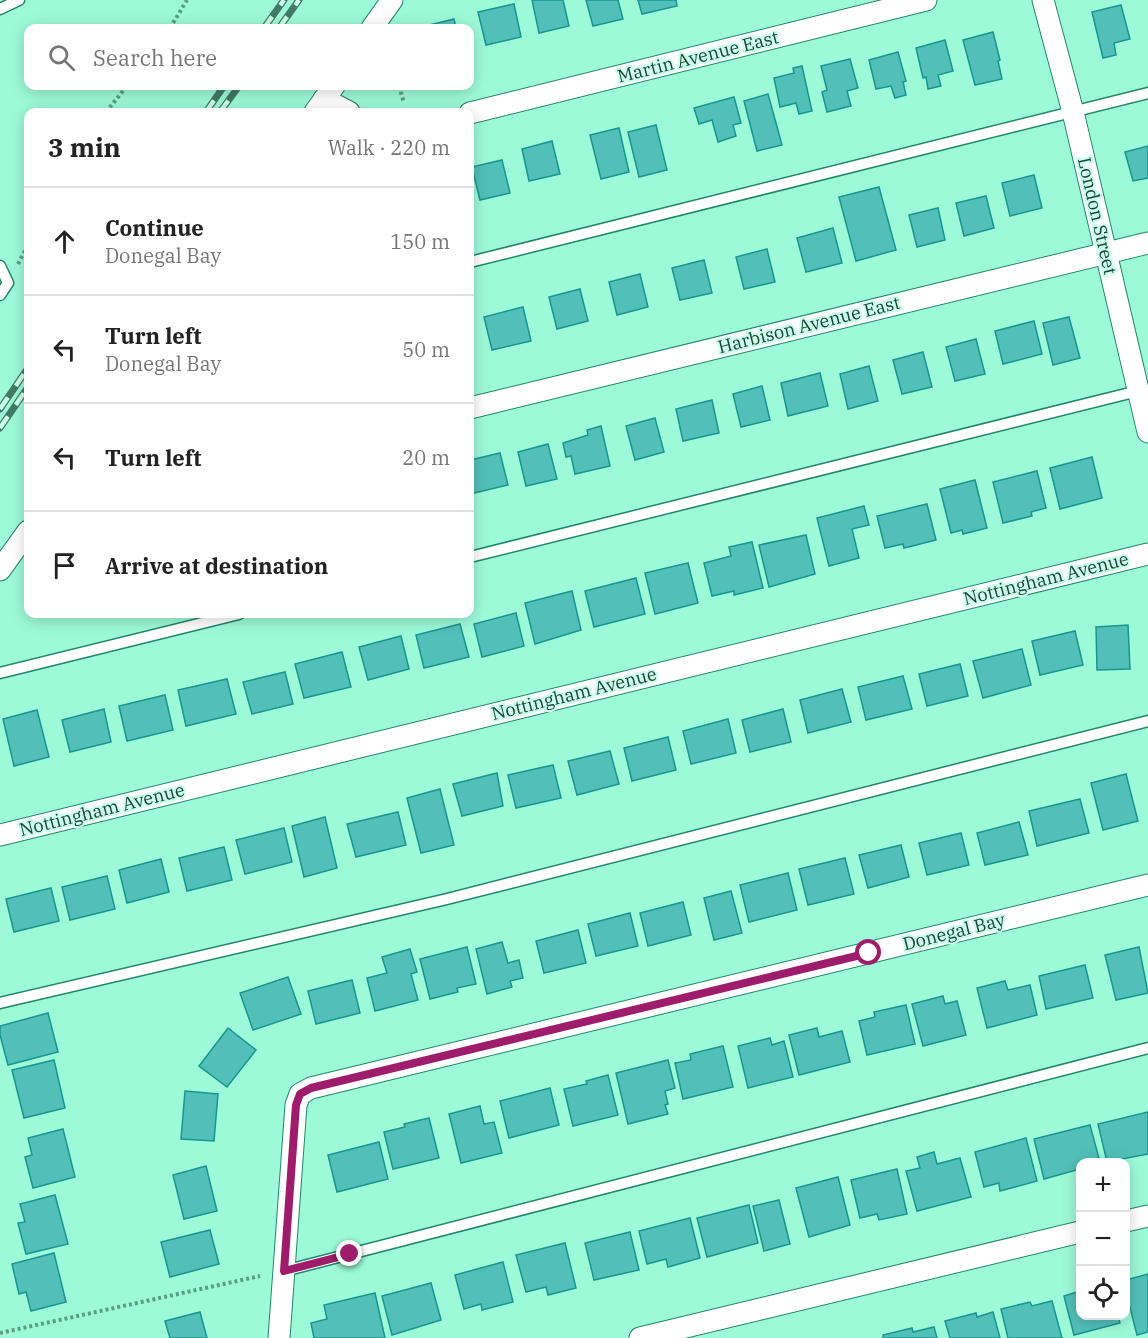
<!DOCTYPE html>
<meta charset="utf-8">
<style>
body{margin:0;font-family:"IBM Plex Serif",serif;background:#f6f6f6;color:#222}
.controls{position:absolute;right:18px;bottom:18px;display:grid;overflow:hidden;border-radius:12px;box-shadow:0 3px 15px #0003}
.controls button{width:54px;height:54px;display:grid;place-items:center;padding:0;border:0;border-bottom:2px solid #e0e0e0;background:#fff;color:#222;font:30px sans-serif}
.stop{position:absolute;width:18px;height:18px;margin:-14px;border:4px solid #9f1b6c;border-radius:50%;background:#fff}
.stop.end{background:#9f1b6c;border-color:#fff;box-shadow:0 2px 6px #0008}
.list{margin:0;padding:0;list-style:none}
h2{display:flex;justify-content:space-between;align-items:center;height:78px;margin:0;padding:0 24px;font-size:26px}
h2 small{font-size:20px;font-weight:400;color:#767676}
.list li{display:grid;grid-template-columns:39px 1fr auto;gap:18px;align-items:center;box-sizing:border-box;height:108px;padding:0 24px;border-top:2px solid #e0e0e0}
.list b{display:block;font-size:22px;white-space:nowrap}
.list p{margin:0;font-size:20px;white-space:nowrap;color:#767676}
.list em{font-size:20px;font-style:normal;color:#767676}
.icon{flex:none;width:33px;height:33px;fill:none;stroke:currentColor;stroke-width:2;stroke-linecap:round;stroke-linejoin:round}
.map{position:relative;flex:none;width:1148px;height:1338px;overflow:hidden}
.search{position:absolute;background:#fff;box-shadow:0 3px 15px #0003;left:24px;top:24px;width:450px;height:66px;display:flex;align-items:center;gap:15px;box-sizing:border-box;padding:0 21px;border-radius:12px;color:#767676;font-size:22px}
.panel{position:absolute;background:#fff;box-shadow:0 3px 15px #0003;left:24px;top:108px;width:450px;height:510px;border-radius:12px}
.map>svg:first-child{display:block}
</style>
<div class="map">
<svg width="1148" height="1338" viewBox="0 0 1148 1338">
<rect width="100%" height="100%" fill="#9dfad9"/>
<g fill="#52c0b9" stroke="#18968f" stroke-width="1.5">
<polygon points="532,0 563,0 569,26 539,33"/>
<polygon points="586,0 618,0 623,19 593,26"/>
<polygon points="638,0 676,0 677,6 642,14"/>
<polygon points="514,4 521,37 486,45 478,12"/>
<polygon points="1121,5 1130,39 1114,43 1116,55 1103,58 1092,12"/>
<polygon points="454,19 456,28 425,28 425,26"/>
<polygon points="993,32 1000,60 998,61 1002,79 975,85 963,40"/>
<polygon points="945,40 953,71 938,75 941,86 928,89 926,77 923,78 916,48"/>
<polygon points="898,52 906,81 903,82 906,95 895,98 891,86 876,89 869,60"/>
<polygon points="850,59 858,88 847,91 851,106 827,112 822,92 827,90 821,66"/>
<polygon points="802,66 812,111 799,114 796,103 780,107 774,78 794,73 793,68"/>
<polygon points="768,94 782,145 757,151 744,101"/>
<polygon points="734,97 741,123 733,125 736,136 718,142 712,120 699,124 694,108"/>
<polygon points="656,125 667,170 639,177 628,132"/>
<polygon points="619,128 629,172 601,179 590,135"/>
<polygon points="552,141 560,174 529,181 522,149"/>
<polygon points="1148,146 1148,178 1133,181 1125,152"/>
<polygon points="502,160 510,193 480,200 472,167"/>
<polygon points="1034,175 1042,208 1010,216 1002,183"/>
<polygon points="879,187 896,250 856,261 839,197"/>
<polygon points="986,196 994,228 964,236 956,203"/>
<polygon points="938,208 945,240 917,247 909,215"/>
<polygon points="833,228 842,263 806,272 797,238"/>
<polygon points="767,249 775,282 744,289 736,257"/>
<polygon points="704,260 712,293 680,300 672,268"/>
<polygon points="640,274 648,307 617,315 609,282"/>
<polygon points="580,289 588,321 557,329 549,297"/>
<polygon points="523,307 531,341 492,350 484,317"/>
<polygon points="1069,317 1080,358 1053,365 1043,323"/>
<polygon points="1034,321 1042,354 1003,364 995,331"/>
<polygon points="976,339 985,374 955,381 946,347"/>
<polygon points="923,352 932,387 902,394 893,360"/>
<polygon points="869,366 878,401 848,409 840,374"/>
<polygon points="820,373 828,406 788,416 781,383"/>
<polygon points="762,386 770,420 741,427 733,394"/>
<polygon points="712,400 719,433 683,441 676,409"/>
<polygon points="655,418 664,452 635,460 626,426"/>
<polygon points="601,426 610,466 575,474 571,456 566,457 563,443 588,435 587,430"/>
<polygon points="548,444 557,479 526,486 518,452"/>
<polygon points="500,453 508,485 470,494 470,460"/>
<polygon points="1092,457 1102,498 1060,509 1050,468"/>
<polygon points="1037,471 1046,508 1031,512 1032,516 1003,523 993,482"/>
<polygon points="975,480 987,528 963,534 962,530 951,533 940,489"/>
<polygon points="927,504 936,540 904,548 903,544 885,548 877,516"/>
<polygon points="864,506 869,525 852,529 859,558 829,566 817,518"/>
<polygon points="806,535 815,574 769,587 759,545"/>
<polygon points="752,542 763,588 734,595 734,591 712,596 704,563 731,556 729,547"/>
<polygon points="688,563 698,603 655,614 645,573"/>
<polygon points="636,578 645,614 594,627 585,591"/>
<polygon points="572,591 581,630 535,644 525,603"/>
<polygon points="516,613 524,646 482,657 474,624"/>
<polygon points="460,624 469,657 424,668 416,635"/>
<polygon points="1128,625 1130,669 1097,670 1096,627"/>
<polygon points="1075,631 1083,665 1040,675 1032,641"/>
<polygon points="401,636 409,669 368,680 359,647"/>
<polygon points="1022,649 1031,685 983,698 973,661"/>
<polygon points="342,652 351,687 304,698 295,664"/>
<polygon points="960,664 968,696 927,706 919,674"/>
<polygon points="285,672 293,704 252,714 243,682"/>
<polygon points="903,676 912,709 866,720 858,687"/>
<polygon points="227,679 236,714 186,726 178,690"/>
<polygon points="842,689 851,722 808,733 800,700"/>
<polygon points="165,695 173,730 127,741 119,706"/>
<polygon points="104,709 111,742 70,752 62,720"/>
<polygon points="783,709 791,742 750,752 742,720"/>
<polygon points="37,710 49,757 14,766 3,719"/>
<polygon points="728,719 736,753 691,764 683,731"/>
<polygon points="668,737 676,770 632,781 624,748"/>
<polygon points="610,751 619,784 577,795 568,761"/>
<polygon points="553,765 561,798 516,808 508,775"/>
<polygon points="497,773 503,806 462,816 453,784"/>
<polygon points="1126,774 1138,821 1103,830 1091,783"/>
<polygon points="440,789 454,845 421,853 407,798"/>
<polygon points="1080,799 1089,833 1037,846 1029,811"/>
<polygon points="398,812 406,845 356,857 347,824"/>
<polygon points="325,817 337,868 304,877 292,826"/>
<polygon points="1019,822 1028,855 985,865 977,833"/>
<polygon points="284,828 292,862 245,874 236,840"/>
<polygon points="961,833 969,865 927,875 919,843"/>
<polygon points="901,845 909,877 868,888 859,855"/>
<polygon points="224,847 232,880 187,891 179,858"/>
<polygon points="845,858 854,894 808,905 799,869"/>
<polygon points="161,859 169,892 127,903 119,870"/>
<polygon points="788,873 797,910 749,922 740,885"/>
<polygon points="107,876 115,909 70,920 62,887"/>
<polygon points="51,888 59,921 14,932 6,899"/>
<polygon points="731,891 742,933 714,940 704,898"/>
<polygon points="683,902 691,935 648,946 640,913"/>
<polygon points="630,913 638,946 596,956 588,924"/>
<polygon points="578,930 586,963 544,973 536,941"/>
<polygon points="502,942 508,963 519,960 523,978 510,981 512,987 487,994 476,949"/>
<polygon points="467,947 476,984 457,988 458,992 430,999 420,959"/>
<polygon points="1139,947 1148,993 1116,1000 1105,955"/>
<polygon points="410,949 417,972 411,974 418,1000 375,1011 367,978 387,973 382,957"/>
<polygon points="1085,965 1093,998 1046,1009 1039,976"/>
<polygon points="288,977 301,1014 253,1030 240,993"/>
<polygon points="352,980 360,1013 316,1024 308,991"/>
<polygon points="1005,981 1008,990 1030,985 1037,1015 987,1028 977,988"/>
<polygon points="943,996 945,1004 957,1001 966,1035 923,1046 912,1004"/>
<polygon points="906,1005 915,1044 867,1055 859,1021 875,1017 874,1012"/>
<polygon points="48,1013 58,1052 8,1065 0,1035 0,1026"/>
<polygon points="228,1028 256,1050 227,1087 199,1066"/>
<polygon points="817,1028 819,1037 842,1031 850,1062 799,1075 789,1035"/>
<polygon points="770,1038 772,1045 784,1041 793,1077 748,1088 738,1046"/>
<polygon points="723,1046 733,1087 683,1099 675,1063 691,1060 690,1054"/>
<polygon points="54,1060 65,1108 24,1118 12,1070"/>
<polygon points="668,1060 675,1088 665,1091 668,1104 665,1105 668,1114 628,1124 616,1073"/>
<polygon points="608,1075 618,1115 573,1126 564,1089 587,1084 586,1081"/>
<polygon points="550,1088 559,1125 509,1138 500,1101"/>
<polygon points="185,1091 218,1094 214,1141 181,1139"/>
<polygon points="480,1106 484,1124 494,1122 502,1153 461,1163 449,1114"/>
<polygon points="1148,1112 1148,1154 1107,1162 1098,1124"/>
<polygon points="429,1118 439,1158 393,1169 384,1132 405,1127 404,1124"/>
<polygon points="1090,1125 1100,1162 1080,1162 1080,1169 1044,1179 1034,1139"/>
<polygon points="63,1129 75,1177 33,1188 25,1157 32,1155 28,1138"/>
<polygon points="1026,1138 1037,1181 1000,1191 999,1183 984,1187 975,1152"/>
<polygon points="379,1142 388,1179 337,1192 328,1155"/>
<polygon points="934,1152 937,1164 960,1158 971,1197 917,1211 906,1171 920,1168 917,1157"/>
<polygon points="206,1166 217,1211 184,1219 173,1175"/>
<polygon points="897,1169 907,1214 879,1220 877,1214 860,1218 851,1180"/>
<polygon points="838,1177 850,1225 809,1237 796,1188"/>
<polygon points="55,1195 68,1244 26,1254 18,1223 25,1222 20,1204"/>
<polygon points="779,1200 790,1244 764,1251 753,1206"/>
<polygon points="749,1205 758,1243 707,1257 697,1218"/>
<polygon points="690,1218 700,1258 668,1267 666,1259 647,1264 639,1231"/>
<polygon points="210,1230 219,1264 170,1277 161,1242"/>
<polygon points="630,1232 639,1270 594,1280 585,1243"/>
<polygon points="565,1243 576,1288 548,1295 546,1287 526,1292 516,1255"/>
<polygon points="54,1253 66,1302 31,1311 26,1292 19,1294 12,1264"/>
<polygon points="503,1262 513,1302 482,1310 481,1304 464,1309 455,1275"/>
<polygon points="1148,1274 1148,1332 1137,1335 1126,1292 1126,1280"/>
<polygon points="431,1283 441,1320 392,1335 382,1296"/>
<polygon points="1080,1291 1080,1316 1118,1316 1120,1323 1074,1335 1064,1296"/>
<polygon points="375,1293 385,1338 314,1338 311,1323 327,1319 324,1305"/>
<polygon points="1052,1301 1062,1338 1008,1338 1001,1309 1030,1302 1032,1306"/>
<polygon points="200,1312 207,1338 170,1338 165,1321"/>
<polygon points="993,1312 1000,1338 950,1338 945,1321 976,1313 977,1317"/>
<polygon points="934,1327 937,1338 883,1338 883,1335 912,1328 913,1332"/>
</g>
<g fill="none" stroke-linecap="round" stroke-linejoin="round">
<g stroke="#22876a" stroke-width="13">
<g id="lane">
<polyline points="0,9 19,0"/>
<polyline points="470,262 1148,93"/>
<polyline points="0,266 8,283 0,295"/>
<polyline points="470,557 1142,390"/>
<polyline points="0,673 239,614"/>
<polyline points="0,1003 447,899 1148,721"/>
<polyline points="284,1271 1148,1048"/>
</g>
</g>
<g stroke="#22876a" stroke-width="23">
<g id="street">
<polyline points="1043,0 1073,112 1148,432"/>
<polyline points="372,28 392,0"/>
<polyline points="324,99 349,112"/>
<polyline points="315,112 334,86"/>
<polyline points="470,113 926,0"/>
<polyline points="470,408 1148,243"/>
<polyline points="0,570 28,531"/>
<polyline points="0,835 1148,554"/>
<polyline points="1126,1221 1148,1216"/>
<polyline points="279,1338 296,1105 300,1094 311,1088 1148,885"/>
<polyline points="640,1338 1080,1232"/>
</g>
</g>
<g stroke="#5c9d86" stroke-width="4" stroke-dasharray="3 3" stroke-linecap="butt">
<polyline points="170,28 187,0"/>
<polyline points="399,86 404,103"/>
<polyline points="106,112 127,86"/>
<polyline points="18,264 28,245"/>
<polyline points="0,1333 260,1276"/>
</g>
<use href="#lane" stroke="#fff" stroke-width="10"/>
<use href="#street" stroke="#fff" stroke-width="21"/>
<g stroke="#437a67" stroke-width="7">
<g id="rail">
<polyline points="264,28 284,0"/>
<polyline points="279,28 299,0"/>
<polyline points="206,112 224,86"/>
<polyline points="220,112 239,86"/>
<polyline points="0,409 28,368"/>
<polyline points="0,428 28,387"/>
</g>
</g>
<use href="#rail" stroke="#caffea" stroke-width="4.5" stroke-dasharray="14" stroke-linecap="butt"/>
</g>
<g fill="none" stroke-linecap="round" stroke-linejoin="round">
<polyline stroke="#9f1b6c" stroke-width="8" points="350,1254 284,1271 296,1105 300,1094 311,1088 869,953"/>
</g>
<g text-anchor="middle" stroke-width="4.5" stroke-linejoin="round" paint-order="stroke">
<g font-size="18" fill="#1d4437" stroke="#caffea">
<text transform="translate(698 57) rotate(-14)" y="6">Martin Avenue East</text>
<text transform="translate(1097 216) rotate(77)" y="6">London Street</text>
<text transform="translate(809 325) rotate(-14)" y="6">Harbison Avenue East</text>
<text transform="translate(1046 579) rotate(-14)" y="6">Nottingham Avenue</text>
<text transform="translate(574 694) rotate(-14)" y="6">Nottingham Avenue</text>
<text transform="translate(102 810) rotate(-14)" y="6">Nottingham Avenue</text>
<text transform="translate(954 932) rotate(-14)" y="6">Donegal Bay</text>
</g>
</g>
</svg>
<div class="controls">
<button>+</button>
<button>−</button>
<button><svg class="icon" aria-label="locate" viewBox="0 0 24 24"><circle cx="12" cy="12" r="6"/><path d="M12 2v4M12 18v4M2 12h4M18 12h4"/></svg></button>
</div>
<div class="stop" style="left:869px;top:953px"></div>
<div class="stop end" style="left:350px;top:1254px"></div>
<div class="search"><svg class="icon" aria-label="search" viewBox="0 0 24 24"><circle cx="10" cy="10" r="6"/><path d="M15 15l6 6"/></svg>Search here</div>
<section class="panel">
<h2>3 min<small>Walk · 220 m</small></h2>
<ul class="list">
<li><svg class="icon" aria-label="ahead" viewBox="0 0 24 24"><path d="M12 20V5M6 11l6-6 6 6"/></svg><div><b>Continue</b><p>Donegal Bay</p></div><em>150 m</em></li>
<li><svg class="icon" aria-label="left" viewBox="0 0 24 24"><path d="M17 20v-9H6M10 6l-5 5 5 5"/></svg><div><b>Turn left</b><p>Donegal Bay</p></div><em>50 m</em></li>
<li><svg class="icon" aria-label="left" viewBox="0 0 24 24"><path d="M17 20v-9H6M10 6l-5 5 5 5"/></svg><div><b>Turn left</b></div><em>20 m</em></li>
<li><svg class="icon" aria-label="arrive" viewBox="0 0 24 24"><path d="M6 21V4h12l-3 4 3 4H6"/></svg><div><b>Arrive at destination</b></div></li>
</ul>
</section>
</div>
